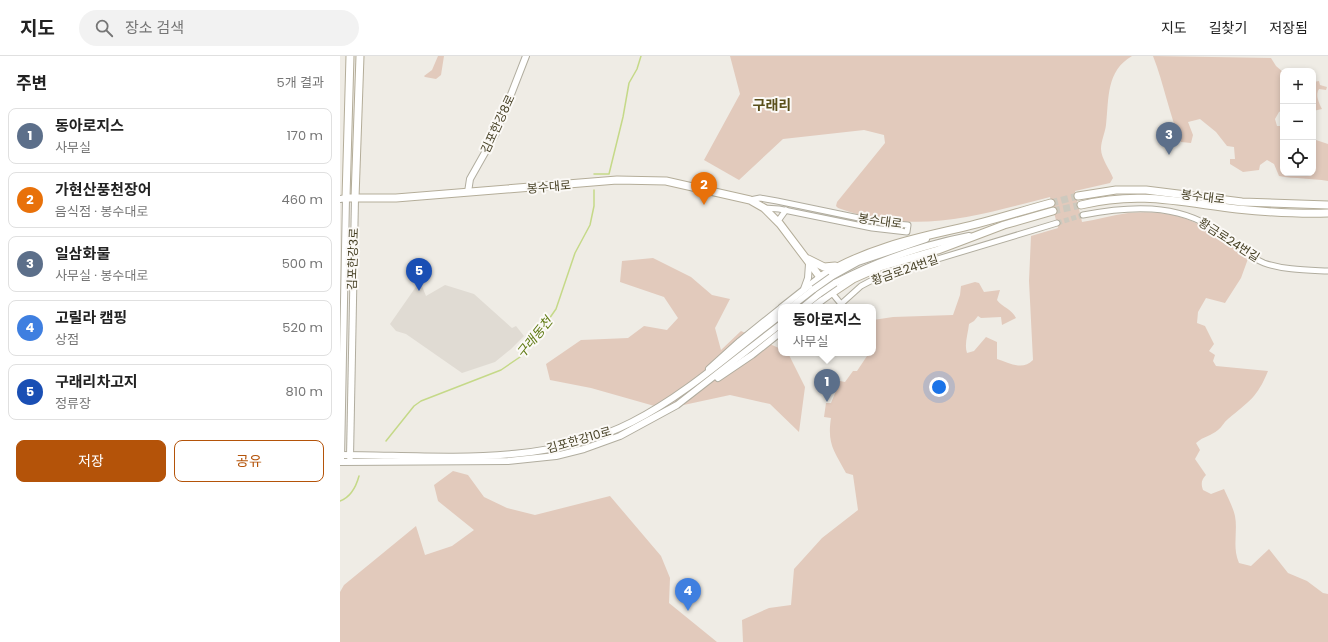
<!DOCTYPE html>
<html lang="ko">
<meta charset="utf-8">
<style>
body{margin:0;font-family:Poppins,"Noto Sans KR",sans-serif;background:#f2f2f2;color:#222}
.controls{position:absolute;right:12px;top:12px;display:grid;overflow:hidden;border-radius:8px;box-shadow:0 2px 6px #0003}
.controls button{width:36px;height:36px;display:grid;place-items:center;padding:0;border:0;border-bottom:1px solid #e0e0e0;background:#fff;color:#222;font:20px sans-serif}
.you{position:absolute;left:599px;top:331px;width:14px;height:14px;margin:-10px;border:3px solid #fff;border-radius:50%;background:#1a73e8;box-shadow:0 0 0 6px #1a73e833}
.badge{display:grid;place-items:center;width:26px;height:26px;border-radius:50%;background:#b45309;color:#fff;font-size:13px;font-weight:700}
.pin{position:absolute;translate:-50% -33px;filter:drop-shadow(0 1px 2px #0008)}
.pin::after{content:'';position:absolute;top:21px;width:14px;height:12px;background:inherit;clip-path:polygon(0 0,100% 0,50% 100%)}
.popup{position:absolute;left:438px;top:248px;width:98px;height:52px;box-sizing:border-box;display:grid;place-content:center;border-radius:8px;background:#fff;filter:drop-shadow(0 1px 3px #0005);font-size:13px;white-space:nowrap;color:#767676}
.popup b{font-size:15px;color:#222}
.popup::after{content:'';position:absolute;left:50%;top:100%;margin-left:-8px;border:8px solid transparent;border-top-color:#fff}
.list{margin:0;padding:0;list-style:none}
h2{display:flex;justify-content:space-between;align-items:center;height:52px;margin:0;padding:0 16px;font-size:17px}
h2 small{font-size:13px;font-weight:400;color:#767676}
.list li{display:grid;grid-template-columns:26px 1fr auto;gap:12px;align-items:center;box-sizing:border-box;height:56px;margin:0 8px 8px;padding:0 8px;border:1px solid #e0e0e0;border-radius:8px}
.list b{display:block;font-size:15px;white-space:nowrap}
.list p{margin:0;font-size:13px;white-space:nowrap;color:#767676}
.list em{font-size:13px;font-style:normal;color:#767676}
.actions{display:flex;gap:8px;padding:12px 16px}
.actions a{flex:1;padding:9px 0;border:1px solid #b45309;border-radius:8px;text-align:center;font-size:14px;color:#b45309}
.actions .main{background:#b45309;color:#fff}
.icon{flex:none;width:22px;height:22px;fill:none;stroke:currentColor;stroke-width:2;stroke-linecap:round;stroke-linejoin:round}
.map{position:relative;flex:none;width:988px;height:586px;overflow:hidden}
header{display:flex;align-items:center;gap:24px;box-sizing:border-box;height:56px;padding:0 20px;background:#fff;border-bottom:1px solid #e0e0e0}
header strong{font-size:19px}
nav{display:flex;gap:22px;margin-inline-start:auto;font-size:14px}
.search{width:280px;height:36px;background:#f2f2f2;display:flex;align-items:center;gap:10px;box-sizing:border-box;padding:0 14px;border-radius:22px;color:#767676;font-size:15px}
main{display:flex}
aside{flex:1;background:#fff}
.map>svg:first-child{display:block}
</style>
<header>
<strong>지도</strong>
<div class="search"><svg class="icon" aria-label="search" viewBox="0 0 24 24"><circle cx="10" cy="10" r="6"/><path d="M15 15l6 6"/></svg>장소 검색</div>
<nav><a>지도</a><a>길찾기</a><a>저장됨</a></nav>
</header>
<main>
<aside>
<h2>주변<small>5개 결과</small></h2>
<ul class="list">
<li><span class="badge" style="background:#5c6f8a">1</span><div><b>동아로지스</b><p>사무실</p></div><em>170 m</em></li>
<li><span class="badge" style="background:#e8710a">2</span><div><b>가현산풍천장어</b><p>음식점 · 봉수대로</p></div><em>460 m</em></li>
<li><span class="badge" style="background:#5c6f8a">3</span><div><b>일삼화물</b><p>사무실 · 봉수대로</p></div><em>500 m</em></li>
<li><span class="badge" style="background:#3f7fe0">4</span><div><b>고릴라 캠핑</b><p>상점</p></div><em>520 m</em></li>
<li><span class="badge" style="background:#1a4fb4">5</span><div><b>구래리차고지</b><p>정류장</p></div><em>810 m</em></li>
</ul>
<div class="actions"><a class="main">저장</a><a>공유</a></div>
</aside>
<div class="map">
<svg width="988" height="586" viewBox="0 0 988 586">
<rect width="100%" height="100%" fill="#efece5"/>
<polygon fill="#e0dbd3" points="80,225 86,240 105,229 134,238 172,272 176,270 184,280 171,293 155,306 122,317 66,278 56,275 50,268"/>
<g fill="#e2cabc">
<polygon points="98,0 104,0 101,19 96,23 85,21 84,20 92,14"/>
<path d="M390 0H792C766 15 769 42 766 69 765 77 761 85 761 93 761 102 770 114 773 122L770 127 735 135 742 166C757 164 772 159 788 157 841 152 867 170 909 200L901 222 885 247 866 242 858 256 857 267 865 270 874 288 869 295 875 299 873 305 876 310 928 315C917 342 909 345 888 363 884 366 882 371 878 374 871 380 864 380 856 387L860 394 855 403 866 419C861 424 861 428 863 434L871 438 884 433C888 442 893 451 895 460 898 476 892 491 899 507L911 510 929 493 948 517 967 525 983 537 988 538V586H403L402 564 429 552 451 549 454 513 482 482 518 454 513 419 506 417C494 395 487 388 491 362L484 361 486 347H491L500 325 505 326 513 315H517L529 297H533V264L553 261 613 259 620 239 621 230 635 226 639 227 644 236 660 234 657 244C662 251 672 253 676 262L662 269 661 261 641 262 638 260 634 265 629 268C628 278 624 288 627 297L634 295 646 281 657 286V303C669 307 683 315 693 304L689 225 691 180 718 172 710 141C634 160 577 180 498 152L496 150 497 146 545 87 544 79 524 74 443 83 399 124 364 104 400 38Z"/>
<path d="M813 0 931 2 936 10 943 16V41H941L940 44 943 49V54L939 56 935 63 937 70H943V117H973V83L988 88V125C971 122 955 123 939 120L934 108 927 104 920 109 919 114 903 116 890 108V103H895L894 91 887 90 876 76 860 63 848 66 853 79 851 87 841 86C829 58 824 28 813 0Z"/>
<path d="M979 25 980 29 987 31 986 34 979 33C975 39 979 47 982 53L973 55V26Z"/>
<polygon points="313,202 351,221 372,239 390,243 375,272 381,294 401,275 441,293 441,297 448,297 465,331 459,376 430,348 390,339 325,353 251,332 210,324 206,308 241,284 288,282 304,270 327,274 338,262 324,241 280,226 282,205"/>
<polygon points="113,415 128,419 144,441 167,452 195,459 270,440 321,500 330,522 329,547 377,586 0,586 0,536 4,529 76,470 85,499 112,490 134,474 98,445 94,429"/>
</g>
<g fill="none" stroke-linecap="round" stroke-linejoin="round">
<g stroke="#c5d988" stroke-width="1.5">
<polyline points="254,118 269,118 283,61 289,27 297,13 301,0"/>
<polyline points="46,385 74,350 81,345 161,314 180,301 197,280 216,253 235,197 250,169 254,150 254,134"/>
<path d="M0 445C11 441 16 431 19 420"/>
</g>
<polyline stroke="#cdc9be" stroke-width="5" stroke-dasharray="5 2.5" stroke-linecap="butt" points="717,167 743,159"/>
<g stroke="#cdc9be" stroke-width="7" stroke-dasharray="7 3.5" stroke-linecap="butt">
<polyline points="711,147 738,140"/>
<polyline points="713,155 741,149"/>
</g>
<g stroke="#b1ad9f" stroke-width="7">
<g id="minor">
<polyline points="410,144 420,142 437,145 543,167 568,169 567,176 532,172 439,153 424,152"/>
<path d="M743 159C789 150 836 147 876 174 892 184 906 200 924 207 944 214 967 214 988 215"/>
<polyline points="438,165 446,154"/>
<polyline points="492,237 501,248 521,230 538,221 717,167"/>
</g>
</g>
<g stroke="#b1ad9f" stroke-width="8">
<g id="tertiary">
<polyline points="128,136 130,123 156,77 186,0"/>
<polyline points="0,143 6,142 1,403"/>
<polyline points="491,221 518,206 586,183"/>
<path d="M495 227C537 205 583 189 629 180"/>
<polyline points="464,233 468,222 469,208"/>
<polyline points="442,251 480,221"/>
<polyline points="451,251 474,233"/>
<polyline points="463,251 479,238"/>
<polyline points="473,251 492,237"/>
<polyline points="369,313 400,285 441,252"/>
<polyline points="378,322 412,299 441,276"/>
<path d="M0 399C96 399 203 412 292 366 347 338 392 296 441 259"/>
<polyline points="10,401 15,142"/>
<polyline points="0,406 168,405 216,400 244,393 280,380 337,349 441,268"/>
</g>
</g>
<g stroke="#b4ad99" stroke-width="9">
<g id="secondary">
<polyline points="10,0 6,142 56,142 277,124 326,125 410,144 424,152 440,168 492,237 513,223 540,211 598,194 664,169 713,155"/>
<polyline points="738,140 776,134 806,134 902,146 988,149"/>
<polyline points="15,142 20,0"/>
<path d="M741 149C799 135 839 146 897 153 927 156 958 158 988 157"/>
<polyline points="468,203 484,211 495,210"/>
<path d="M480 221C523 194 570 183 620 172 651 165 681 155 711 147"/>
</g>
</g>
<use href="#minor" stroke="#fff" stroke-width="5"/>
<use href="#tertiary" stroke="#fff" stroke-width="6"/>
<use href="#secondary" stroke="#fff" stroke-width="7"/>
<g stroke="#b1ad9f" stroke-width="8" stroke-linecap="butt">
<g id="tertiary-bridge">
<polyline points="474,233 491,221"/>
<polyline points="479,238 495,227"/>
</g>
</g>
<use href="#tertiary-bridge" stroke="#fff" stroke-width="6"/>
</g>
<g text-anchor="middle" stroke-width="4" stroke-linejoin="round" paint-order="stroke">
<g font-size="12" fill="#443e22" stroke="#fbf9f6">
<text transform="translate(158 68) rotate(-65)" y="4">김포한강8로</text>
<text transform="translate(209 131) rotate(-5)" y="4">봉수대로</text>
<text transform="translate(863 141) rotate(7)" y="4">봉수대로</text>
<text transform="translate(540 165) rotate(8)" y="4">봉수대로</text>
<text transform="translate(889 184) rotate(33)" y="4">황금로24번길</text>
<text transform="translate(13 203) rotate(-88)" y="4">김포한강3로</text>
<text transform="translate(565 214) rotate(-19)" y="4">황금로24번길</text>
<text transform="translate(239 384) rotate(-16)" y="4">김포한강10로</text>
</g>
<g font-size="13" font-style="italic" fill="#607b14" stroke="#fbf9f6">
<text transform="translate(194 281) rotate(-51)" y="5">구래동천</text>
</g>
<g font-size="14" font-weight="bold" fill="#594f1b" stroke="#fbf9f6">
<text x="432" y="54">구래리</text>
</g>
</g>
</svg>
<div class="controls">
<button>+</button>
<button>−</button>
<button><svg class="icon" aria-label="locate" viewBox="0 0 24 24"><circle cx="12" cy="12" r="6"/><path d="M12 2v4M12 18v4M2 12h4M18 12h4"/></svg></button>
</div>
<div class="you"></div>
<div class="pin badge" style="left:487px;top:346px;background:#5c6f8a">1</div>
<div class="popup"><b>동아로지스</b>사무실</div>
<div class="pin badge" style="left:364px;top:149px;background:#e8710a">2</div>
<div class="pin badge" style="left:829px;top:99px;background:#5c6f8a">3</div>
<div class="pin badge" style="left:348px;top:555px;background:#3f7fe0">4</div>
<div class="pin badge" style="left:79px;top:235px;background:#1a4fb4">5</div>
</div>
</main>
